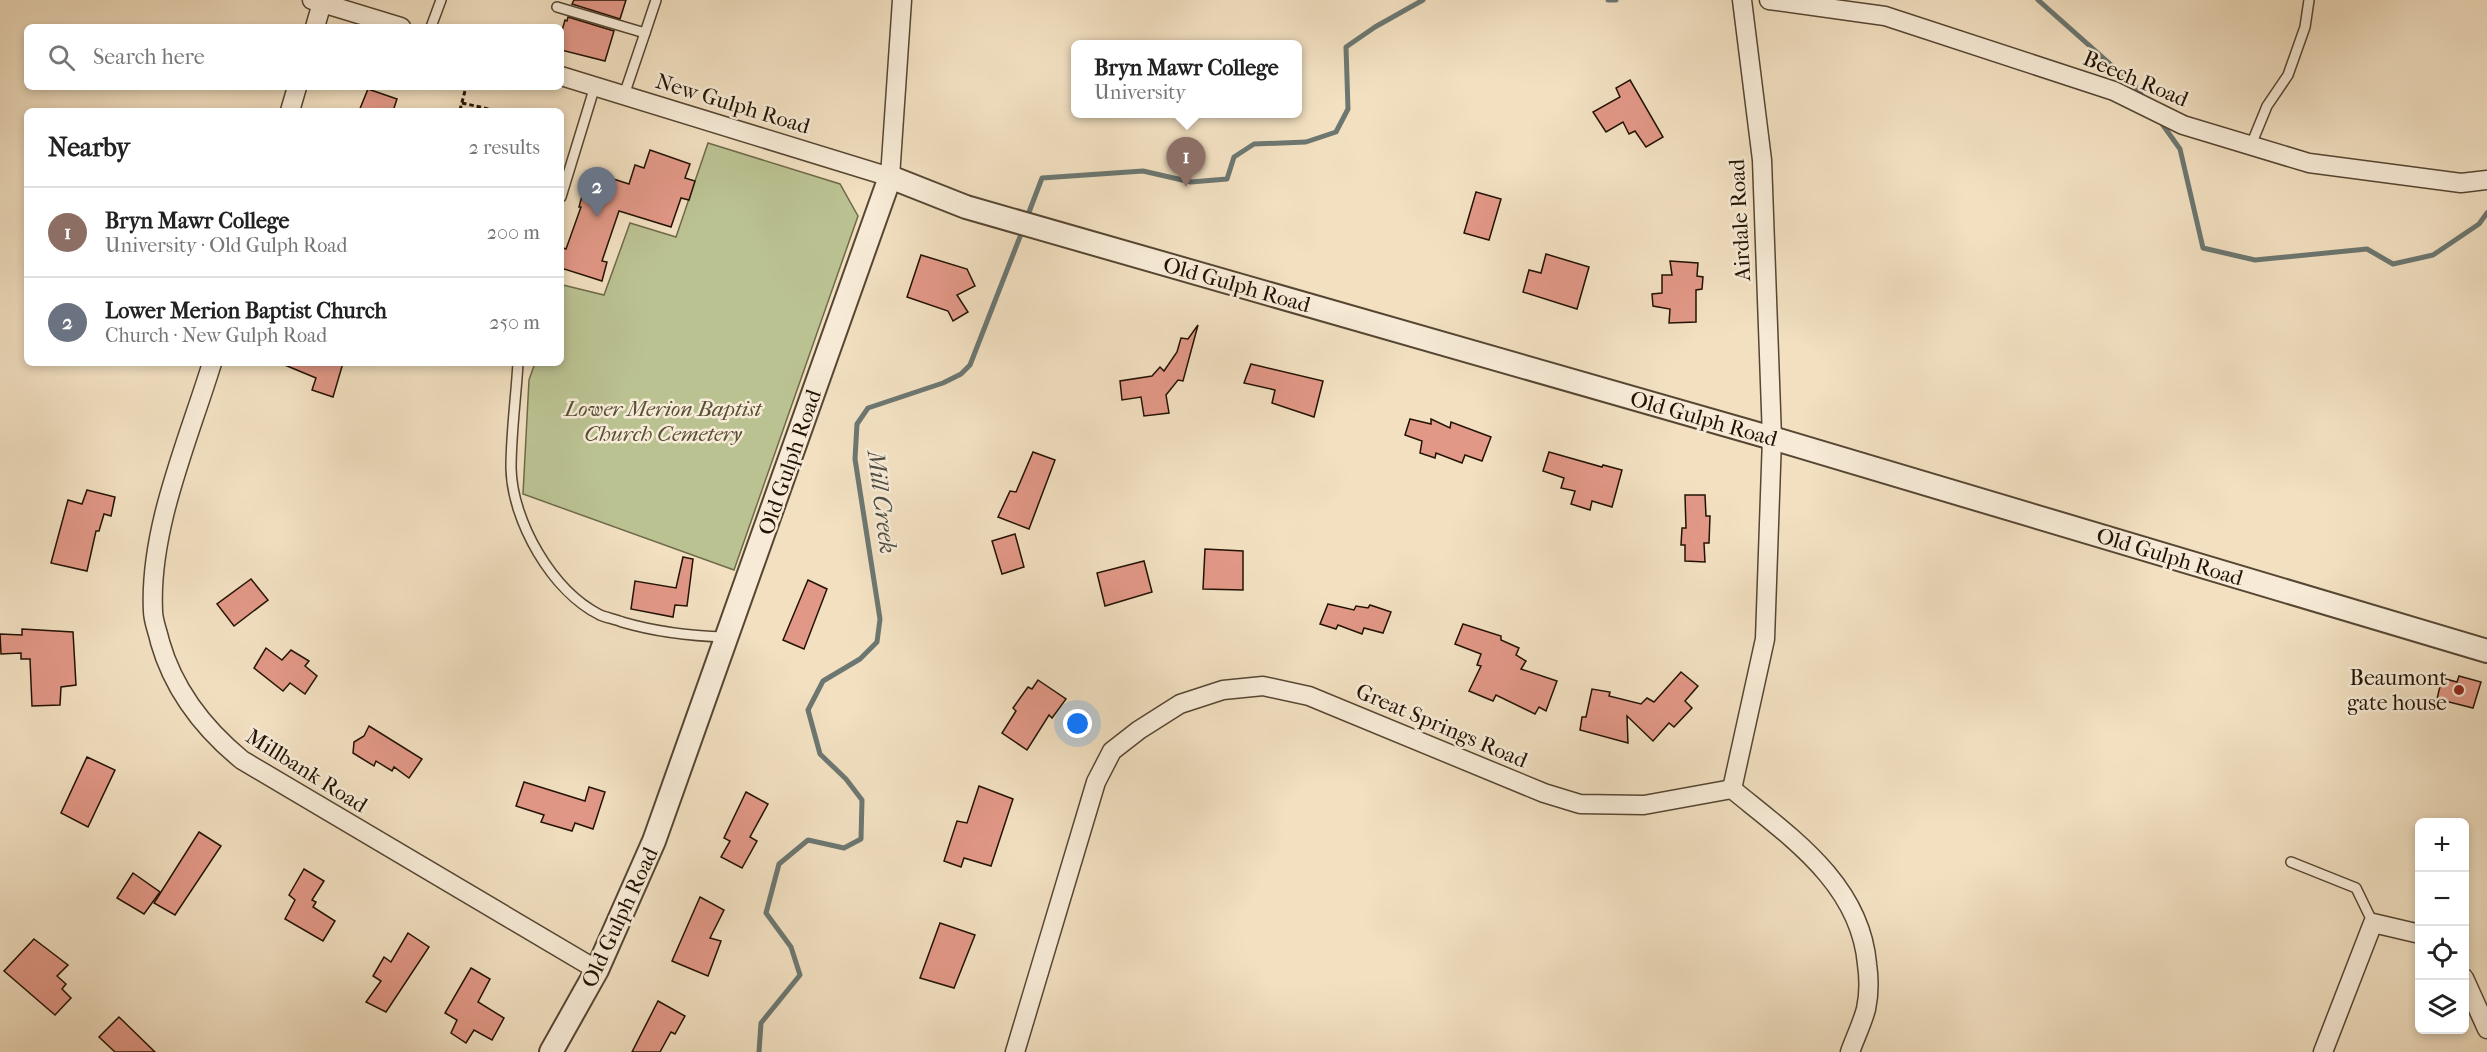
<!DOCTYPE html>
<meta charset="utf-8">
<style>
body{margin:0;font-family:"IM FELL French Canon",serif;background:#f2f2f2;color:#222}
.controls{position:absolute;right:18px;bottom:18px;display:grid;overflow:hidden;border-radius:9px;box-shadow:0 3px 9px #0003}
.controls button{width:54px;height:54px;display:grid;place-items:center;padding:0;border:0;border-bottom:2px solid #e0e0e0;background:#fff;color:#222;font:30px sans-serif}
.you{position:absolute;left:1078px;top:724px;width:21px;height:21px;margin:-15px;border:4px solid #fff;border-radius:50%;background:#1a73e8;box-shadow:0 0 0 9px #1a73e833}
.badge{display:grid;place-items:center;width:39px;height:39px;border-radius:50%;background:#111827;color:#fff;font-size:20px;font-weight:700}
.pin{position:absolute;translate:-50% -50px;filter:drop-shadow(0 2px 3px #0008)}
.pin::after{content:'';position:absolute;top:32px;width:21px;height:18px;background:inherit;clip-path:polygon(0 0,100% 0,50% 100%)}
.popup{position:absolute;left:1071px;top:40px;width:231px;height:78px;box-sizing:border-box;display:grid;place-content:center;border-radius:9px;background:#fff;filter:drop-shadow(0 2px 4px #0005);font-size:20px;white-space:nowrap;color:#767676}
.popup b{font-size:22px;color:#222}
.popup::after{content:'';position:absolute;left:50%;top:100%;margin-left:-12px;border:12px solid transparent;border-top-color:#fff}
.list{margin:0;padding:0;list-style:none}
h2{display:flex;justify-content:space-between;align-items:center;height:78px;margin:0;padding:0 24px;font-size:26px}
h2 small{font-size:20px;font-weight:400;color:#767676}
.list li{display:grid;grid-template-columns:39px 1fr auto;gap:18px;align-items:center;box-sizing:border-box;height:90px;padding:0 24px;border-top:2px solid #e0e0e0}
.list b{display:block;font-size:22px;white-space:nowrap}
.list p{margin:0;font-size:20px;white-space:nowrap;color:#767676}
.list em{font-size:20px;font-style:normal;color:#767676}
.icon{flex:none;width:33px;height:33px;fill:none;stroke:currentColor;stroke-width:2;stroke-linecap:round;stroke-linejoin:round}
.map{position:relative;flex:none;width:2487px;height:1052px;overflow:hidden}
.search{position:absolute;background:#fff;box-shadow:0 3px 9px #0003;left:24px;top:24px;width:540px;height:66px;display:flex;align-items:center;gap:15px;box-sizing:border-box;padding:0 21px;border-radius:9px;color:#767676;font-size:22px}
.panel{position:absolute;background:#fff;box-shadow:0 3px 9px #0003;left:24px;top:108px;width:540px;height:258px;border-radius:9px}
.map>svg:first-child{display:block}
</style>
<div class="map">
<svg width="2487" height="1052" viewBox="0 0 2487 1052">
<rect width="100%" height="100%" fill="#f2e0c1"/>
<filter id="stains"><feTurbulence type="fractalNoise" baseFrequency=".00333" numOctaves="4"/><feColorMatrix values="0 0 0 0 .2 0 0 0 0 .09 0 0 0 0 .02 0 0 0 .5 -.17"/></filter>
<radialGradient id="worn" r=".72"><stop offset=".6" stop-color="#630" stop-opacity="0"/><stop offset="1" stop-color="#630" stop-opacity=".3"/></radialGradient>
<polygon fill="#bbc292" stroke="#6e6a4a" stroke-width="1.5" points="708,143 840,184 858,216 734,570 523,494 529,380 535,363 561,363 563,285 604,295 630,223 676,237"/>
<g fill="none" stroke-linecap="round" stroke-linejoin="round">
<g stroke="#6c7771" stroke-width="5">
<polyline points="1608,0 1616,0"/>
<polyline points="2038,0 2136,87 2144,99"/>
<polyline points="2160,121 2180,149 2203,248 2255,260 2367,249 2393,264 2433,255 2479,224 2487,213"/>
<polyline points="1026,220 1042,178 1143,171 1191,182 1227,179 1234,157 1254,144 1306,142 1336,132 1348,109 1346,47 1375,27 1423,0"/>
<polyline points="759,1052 761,1023 800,975 791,947 766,913 779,864 808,840 844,848 861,839 862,800 846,779 820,754 808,710 823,681 860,659 877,642 880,619 855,459 857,424 868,408 943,383 961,374 970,365 1023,229"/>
</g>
</g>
<g fill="#e29887" stroke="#221203" stroke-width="1.5">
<polygon points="574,0 626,0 620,19 572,4"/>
<polygon points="568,17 614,31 605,61 561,50 561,34 565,20 567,21"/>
<polygon points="1630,80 1663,137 1646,147 1635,131 1629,134 1623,122 1606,132 1593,112 1620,97 1616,88"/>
<polygon points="368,89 397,99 393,111 359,111"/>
<polygon points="650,150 690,164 685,178 695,181 689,200 681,198 671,227 619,211 602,261 607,262 602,281 561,268 561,247 566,249 581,207 579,207 585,185 597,189 601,175 629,184 635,165 644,168"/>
<polygon points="1476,192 1501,199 1489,240 1464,233"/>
<polygon points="1546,254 1589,267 1577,309 1523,292 1529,270 1541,273"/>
<polygon points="921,255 967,269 975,286 957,295 968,312 953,321 948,311 907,297"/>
<polygon points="1670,261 1698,263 1697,276 1703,277 1702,289 1696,290 1696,322 1669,323 1670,309 1653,306 1652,294 1662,293 1662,275 1672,275"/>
<polygon points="1198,325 1183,381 1178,380 1166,395 1169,413 1144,416 1141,397 1122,400 1120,381 1152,376 1160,367 1164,371 1177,352 1181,338 1188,339"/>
<polygon points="280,363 343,363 333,397 312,390 316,378"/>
<polygon points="1251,364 1323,381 1314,417 1272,403 1275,390 1244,383"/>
<polygon points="1410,419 1431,424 1431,419 1450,428 1451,422 1491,437 1482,461 1465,455 1462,463 1436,453 1435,458 1420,453 1422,441 1405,435"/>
<polygon points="1033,452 1055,460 1029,529 998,517 1010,491 1016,492"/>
<polygon points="1549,452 1602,467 1603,465 1622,470 1612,507 1592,501 1590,510 1571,504 1575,491 1561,488 1564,478 1543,471"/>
<polygon points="87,490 115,497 111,516 104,514 99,531 96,531 87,571 51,563 68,500 82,504"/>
<polygon points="1685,495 1705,495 1706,516 1710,516 1709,543 1704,543 1705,562 1685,561 1685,545 1681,545 1682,528 1686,528"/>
<polygon points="1015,534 1024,567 1002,574 992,541"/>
<polygon points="1205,549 1243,551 1243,590 1203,589"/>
<polygon points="683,557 693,559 687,606 675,605 673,617 631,609 635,581 676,588"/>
<polygon points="1144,561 1152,592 1105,606 1097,573"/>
<polygon points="251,579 268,600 234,626 217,604"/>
<polygon points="808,580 827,589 804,649 783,640"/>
<polygon points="1328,604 1354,610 1356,606 1368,608 1370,605 1391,612 1383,633 1364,628 1362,634 1338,625 1336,629 1320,624"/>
<polygon points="1463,624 1501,636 1501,640 1519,648 1516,655 1526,661 1521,669 1557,681 1546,711 1539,707 1535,714 1496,695 1493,701 1469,691 1481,666 1477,665 1481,654 1455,644"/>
<polygon points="22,629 73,632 76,685 61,687 60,705 32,706 30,659 21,659 21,653 1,654 0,634 22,635"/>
<polygon points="266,648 282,660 291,650 309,661 305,666 317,676 305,694 290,683 283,691 254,668"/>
<polygon points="1681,672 1698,686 1685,701 1692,708 1674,727 1669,723 1653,741 1627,716 1628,743 1580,730 1582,717 1586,717 1592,689 1610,692 1609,696 1641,704 1647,698 1654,702"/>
<polygon points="2459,676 2481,682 2473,708 2437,699 2442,678 2457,682"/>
<polygon points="1038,680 1066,699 1052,718 1049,715 1027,750 1002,733 1016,711 1013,708 1028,687 1032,689"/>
<polygon points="369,726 422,759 409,778 394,767 392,771 376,761 374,766 353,753 354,742 364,736"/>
<polygon points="87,757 115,770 88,827 61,813"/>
<polygon points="524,782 585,801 589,787 605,792 593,829 575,823 572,831 541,822 544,815 516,806"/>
<polygon points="979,786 1013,799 991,866 964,858 961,867 944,861 957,821 967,823"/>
<polygon points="746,792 768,804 750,837 757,841 742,868 721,857 730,841 724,838"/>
<polygon points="199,832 221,846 175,915 154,903"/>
<polygon points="304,869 324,881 312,900 316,902 313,907 335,921 323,941 285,919 295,900 289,895"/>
<polygon points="133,873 160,892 144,914 117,898"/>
<polygon points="700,897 724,910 710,938 721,941 708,976 672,961"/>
<polygon points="940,923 975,935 954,988 920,978"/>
<polygon points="408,933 429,947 386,1012 366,1002 381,981 373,976 384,957 391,962"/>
<polygon points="34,939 68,965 57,976 66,984 62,989 71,998 55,1015 4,971"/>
<polygon points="471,968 490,979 478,1002 504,1018 492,1040 474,1030 466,1043 451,1033 457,1020 445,1013"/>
<polygon points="658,1001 685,1016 675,1034 671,1032 660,1052 632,1052"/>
<polygon points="119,1017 155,1052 115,1052 99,1037"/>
</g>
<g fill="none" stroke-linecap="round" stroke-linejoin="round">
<g stroke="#564632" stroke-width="12">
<g id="service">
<polyline points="557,7 645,33 624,95"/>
<polyline points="431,27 441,0"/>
<polyline points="645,33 656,0"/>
<polyline points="2251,145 2267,106 2288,75 2305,27 2309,0"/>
<polyline points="561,197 595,86"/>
<path d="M518 363C516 398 511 433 511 468 512 521 552 591 600 615 607 618 615 619 622 622 656 632 690 636 725 637"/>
<polyline points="2291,862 2356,888 2373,923"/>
</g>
</g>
<g stroke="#564632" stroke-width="21">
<g id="minor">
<polyline points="312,0 401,27"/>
<polyline points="1769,0 1885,16 2114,91 2183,125 2309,163 2461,183 2487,180"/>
<polyline points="315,27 322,3"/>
<polyline points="561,76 890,177 902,0"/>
<polyline points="290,111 297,87"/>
<path d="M212 363C188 441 149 529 153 611 153 621 158 632 160 642 174 691 203 728 242 760L597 970"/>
<polyline points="1732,789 1765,639 1772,438 1762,160 1742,0"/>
<path d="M1732 789C1789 836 1860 883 1867 964 1869 978 1869 995 1866 1009 1862 1024 1855 1038 1850 1052"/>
<polyline points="2464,978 2487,1029"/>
<polyline points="1015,1052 1096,782 1112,751 1139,730 1180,704 1223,690 1263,686 1309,696 1544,793 1580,804 1644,805 1732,789"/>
<polyline points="2323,1052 2373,923 2420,934"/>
</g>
</g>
<g stroke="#564632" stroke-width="26">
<polyline id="tertiary" points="551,1052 597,970 654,841 890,177 966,207 1772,438 2487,651"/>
</g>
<g stroke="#221203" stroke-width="3" stroke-dasharray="4.5 3" stroke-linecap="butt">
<polyline points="462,103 498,111"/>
<polyline points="460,110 466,87"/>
</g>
<use href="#service" stroke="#f7ebd7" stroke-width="9"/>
<use href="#minor" stroke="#f7ebd7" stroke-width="18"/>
<use href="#tertiary" stroke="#f7ebd7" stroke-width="22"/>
</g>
<circle fill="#8f2418" stroke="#f7ebd7" stroke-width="2" cx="2459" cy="690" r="6"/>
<g text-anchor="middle" stroke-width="5" stroke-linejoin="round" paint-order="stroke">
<g font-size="22" fill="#221203" stroke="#f7ebd7">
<text transform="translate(2136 78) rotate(23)" y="8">Beech Road</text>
<text transform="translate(733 103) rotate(17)" y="8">New Gulph Road</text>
<text transform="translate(1739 220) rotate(-93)" y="8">Airdale Road</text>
<text transform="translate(1237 284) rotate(16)" y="8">Old Gulph Road</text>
<text transform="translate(1704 418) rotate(16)" y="8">Old Gulph Road</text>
<text transform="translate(789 462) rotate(-71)" y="8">Old Gulph Road</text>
<text transform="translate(2170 556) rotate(17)" y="8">Old Gulph Road</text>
<text transform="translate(1442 725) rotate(23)" y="8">Great Springs Road</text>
<text transform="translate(307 770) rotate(32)" y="8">Millbank Road</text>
<text transform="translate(619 917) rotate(-65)" y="8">Old Gulph Road</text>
</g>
<g font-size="22" font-style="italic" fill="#585035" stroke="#f7ebd7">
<text x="663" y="416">Lower Merion Baptist<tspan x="663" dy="25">Church Cemetery</tspan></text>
</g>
<g font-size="22" fill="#221203" stroke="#f7ebd7" text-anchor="end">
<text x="2447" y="685">Beaumont<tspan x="2447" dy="25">gate house</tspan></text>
</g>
<g font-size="24" font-style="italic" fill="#4d4d43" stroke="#f7ebd7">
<text transform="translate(882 502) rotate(83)" y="8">Mill Creek</text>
</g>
</g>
<rect width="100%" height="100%" filter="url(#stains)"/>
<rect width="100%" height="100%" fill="url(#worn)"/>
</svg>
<div class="controls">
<button>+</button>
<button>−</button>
<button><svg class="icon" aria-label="locate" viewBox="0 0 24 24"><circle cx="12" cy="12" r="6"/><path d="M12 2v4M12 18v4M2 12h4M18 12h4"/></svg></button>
<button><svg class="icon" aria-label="layers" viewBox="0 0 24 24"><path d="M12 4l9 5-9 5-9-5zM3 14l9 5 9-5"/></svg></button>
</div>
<div class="you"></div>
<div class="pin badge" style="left:1186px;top:187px;background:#8d6e63">1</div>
<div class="popup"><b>Bryn Mawr College</b>University</div>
<div class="pin badge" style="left:597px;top:217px;background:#6b7280">2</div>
<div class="search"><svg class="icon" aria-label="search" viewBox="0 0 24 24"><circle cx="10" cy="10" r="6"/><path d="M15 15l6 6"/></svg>Search here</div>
<section class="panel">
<h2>Nearby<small>2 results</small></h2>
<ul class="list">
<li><span class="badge" style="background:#8d6e63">1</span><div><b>Bryn Mawr College</b><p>University · Old Gulph Road</p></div><em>200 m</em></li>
<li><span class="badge" style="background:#6b7280">2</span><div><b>Lower Merion Baptist Church</b><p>Church · New Gulph Road</p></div><em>250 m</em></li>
</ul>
</section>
</div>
